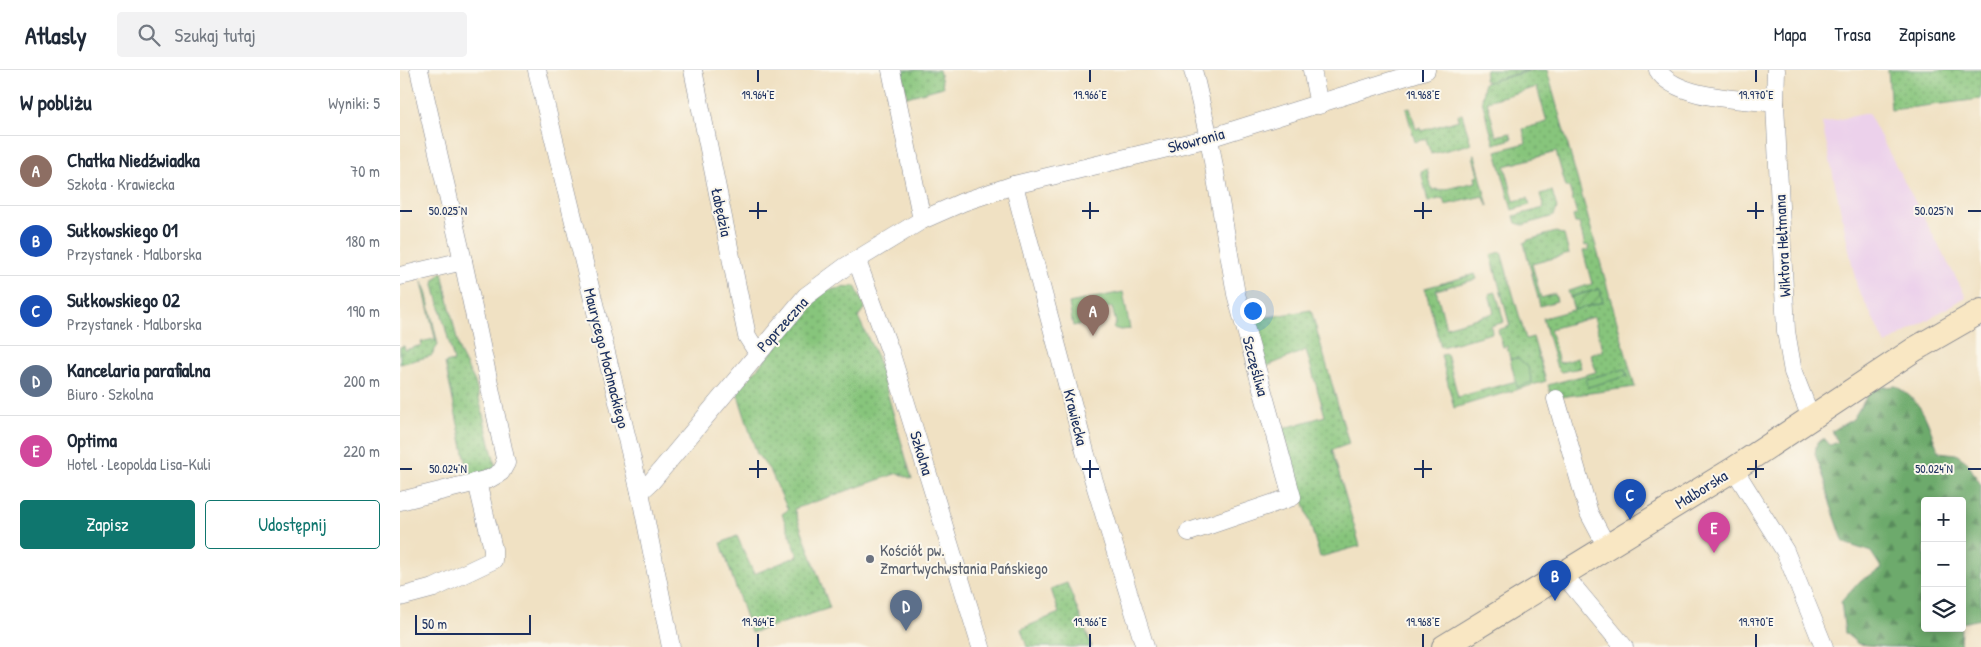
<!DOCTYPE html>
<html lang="pl">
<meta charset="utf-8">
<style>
body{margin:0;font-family:"Patrick Hand",sans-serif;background:#f2f2f3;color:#1f2937}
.controls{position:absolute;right:15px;bottom:15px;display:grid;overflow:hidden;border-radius:5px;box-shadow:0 2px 8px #0003}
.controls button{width:45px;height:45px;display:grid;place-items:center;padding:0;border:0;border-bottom:1px solid #e0e1e3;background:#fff;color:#1f2937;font:25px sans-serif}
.scale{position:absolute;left:15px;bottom:12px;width:116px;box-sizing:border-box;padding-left:5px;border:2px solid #1b2f5e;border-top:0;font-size:14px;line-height:18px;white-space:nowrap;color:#1b2f5e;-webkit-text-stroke:4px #fbf7ec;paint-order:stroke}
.you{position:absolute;left:852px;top:240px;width:18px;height:18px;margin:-12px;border:4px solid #fff;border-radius:50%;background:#1a73e8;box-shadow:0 0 0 8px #1a73e833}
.badge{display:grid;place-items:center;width:32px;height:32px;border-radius:50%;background:#0f766e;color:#fff;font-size:16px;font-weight:700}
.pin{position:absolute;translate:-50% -41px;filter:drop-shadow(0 1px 2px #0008)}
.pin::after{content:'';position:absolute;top:26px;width:18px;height:15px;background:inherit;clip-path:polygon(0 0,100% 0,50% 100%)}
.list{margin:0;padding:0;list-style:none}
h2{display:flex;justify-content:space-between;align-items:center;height:65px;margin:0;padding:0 20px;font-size:21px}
h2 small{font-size:16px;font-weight:400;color:#747a83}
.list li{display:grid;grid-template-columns:32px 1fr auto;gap:15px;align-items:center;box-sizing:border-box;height:70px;padding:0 20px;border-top:1px solid #e0e1e3}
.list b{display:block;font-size:19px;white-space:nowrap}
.list p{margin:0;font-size:16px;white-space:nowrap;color:#747a83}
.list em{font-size:16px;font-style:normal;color:#747a83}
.actions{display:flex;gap:10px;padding:15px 20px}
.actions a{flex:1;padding:11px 0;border:1px solid #0f766e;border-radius:5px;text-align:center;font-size:18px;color:#0f766e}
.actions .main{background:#0f766e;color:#fff}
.icon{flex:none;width:28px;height:28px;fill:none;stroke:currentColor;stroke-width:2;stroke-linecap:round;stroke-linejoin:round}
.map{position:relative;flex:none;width:1581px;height:577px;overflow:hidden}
header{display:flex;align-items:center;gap:30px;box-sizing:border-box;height:70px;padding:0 25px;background:#fff;border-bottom:1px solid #e0e1e3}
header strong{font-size:24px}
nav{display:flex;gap:28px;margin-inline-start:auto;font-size:18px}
.search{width:350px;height:45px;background:#f2f2f3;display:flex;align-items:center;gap:12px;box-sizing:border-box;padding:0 18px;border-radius:5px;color:#747a83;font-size:19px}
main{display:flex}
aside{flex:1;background:#fff}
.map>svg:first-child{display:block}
</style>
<header>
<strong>Atlasly</strong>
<div class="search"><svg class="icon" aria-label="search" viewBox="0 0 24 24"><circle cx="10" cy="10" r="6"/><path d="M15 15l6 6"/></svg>Szukaj tutaj</div>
<nav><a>Mapa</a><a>Trasa</a><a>Zapisane</a></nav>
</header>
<main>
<aside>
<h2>W pobliżu<small>Wyniki: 5</small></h2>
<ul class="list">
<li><span class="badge" style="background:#8d6e63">A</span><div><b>Chatka Niedźwiadka</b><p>Szkoła · Krawiecka</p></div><em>70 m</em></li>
<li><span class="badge" style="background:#1a4fb4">B</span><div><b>Sułkowskiego 01</b><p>Przystanek · Malborska</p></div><em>180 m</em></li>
<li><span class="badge" style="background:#1a4fb4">C</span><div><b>Sułkowskiego 02</b><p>Przystanek · Malborska</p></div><em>190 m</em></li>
<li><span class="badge" style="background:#5c6f8a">D</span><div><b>Kancelaria parafialna</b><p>Biuro · Szkolna</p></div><em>200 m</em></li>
<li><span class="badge" style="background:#d1479c">E</span><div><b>Optima</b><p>Hotel · Leopolda Lisa-Kuli</p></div><em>220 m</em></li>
</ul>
<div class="actions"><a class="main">Zapisz</a><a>Udostępnij</a></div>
</aside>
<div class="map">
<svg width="1581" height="577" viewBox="0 0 1581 577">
<defs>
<pattern id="grass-dots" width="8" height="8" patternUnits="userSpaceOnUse" patternTransform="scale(1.25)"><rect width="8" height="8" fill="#87c57c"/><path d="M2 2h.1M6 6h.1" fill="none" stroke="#6ea069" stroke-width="1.8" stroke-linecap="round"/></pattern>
<pattern id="forest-firs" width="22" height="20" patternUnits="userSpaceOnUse" patternTransform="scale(1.25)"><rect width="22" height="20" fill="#6daa6c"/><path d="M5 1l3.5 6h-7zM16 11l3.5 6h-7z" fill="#598b5c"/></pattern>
<pattern id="garden-furrows" width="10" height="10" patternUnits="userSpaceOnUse" patternTransform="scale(1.25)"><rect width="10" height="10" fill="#87c57c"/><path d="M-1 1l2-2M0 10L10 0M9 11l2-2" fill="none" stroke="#6ea069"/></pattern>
</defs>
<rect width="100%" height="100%" fill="#fbf7ec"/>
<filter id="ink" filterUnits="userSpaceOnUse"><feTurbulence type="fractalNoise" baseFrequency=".02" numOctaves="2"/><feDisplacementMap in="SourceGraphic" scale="10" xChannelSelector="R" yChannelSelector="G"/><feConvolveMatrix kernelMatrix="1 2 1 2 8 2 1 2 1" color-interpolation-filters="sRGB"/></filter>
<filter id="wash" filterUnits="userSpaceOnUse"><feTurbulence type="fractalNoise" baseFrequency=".0096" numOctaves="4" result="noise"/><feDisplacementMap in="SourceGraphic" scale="20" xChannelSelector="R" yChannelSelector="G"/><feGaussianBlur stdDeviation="1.12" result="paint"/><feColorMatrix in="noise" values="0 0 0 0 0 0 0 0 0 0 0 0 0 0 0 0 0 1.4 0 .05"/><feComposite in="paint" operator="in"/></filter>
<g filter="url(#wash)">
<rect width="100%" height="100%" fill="#f0e1c3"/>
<polygon fill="#ecd1eb" points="1468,43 1566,227 1486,274 1457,217 1422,53"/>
<g fill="url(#grass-dots)" stroke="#517a6d">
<polygon points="502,0 539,0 543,17 507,27"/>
<polygon points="1086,0 1128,0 1089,12 1084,10"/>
<polygon points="1133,0 1147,0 1235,317 1152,328 1148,315 1196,302 1191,284 1203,281 1194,247 1150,259 1159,293 1178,288 1181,298 1161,302 1157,298 1143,248 1203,232 1199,219 1170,227 1168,221 1192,214 1183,181 1189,180 1188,175 1185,176 1179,153 1175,153 1173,146 1177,144 1169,117 1166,117 1156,82 1105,96 1114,131 1128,128 1130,135 1112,140 1096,81 1126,73 1123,59 1147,52 1137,17 1087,31 1096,66 1110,63 1112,69 1094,74 1082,31 1084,13"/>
<polygon points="1488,0 1581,0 1581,29 1491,40"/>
<polygon points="1010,38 1016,59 1020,58 1021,61 1059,50 1058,45 1062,44 1071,74 1031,84 1026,69 1015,72 1006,39"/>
<polygon points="1073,85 1075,85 1088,136 1083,126 1045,135 1043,128 1028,132 1021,101 1027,99 1032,120 1037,119 1037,121 1076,112 1075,107 1078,106"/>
<polygon points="1152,121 1157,138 1154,146 1123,155 1116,153 1114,146 1144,138 1140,124"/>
<polygon points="1156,162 1164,165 1169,184 1132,194 1141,228 1155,224 1157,231 1140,236 1124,173 1128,170"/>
<polygon points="1101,182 1126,269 1133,267 1146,311 1054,338 1041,285 1047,284 1058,327 1116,311 1117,316 1118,288 1110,289 1107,276 1103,277 1098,260 1110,256 1091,185"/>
<polygon points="42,202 60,283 75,312 96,398 69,406 45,293 54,291 34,215 35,209"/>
<polygon points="1075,204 1077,209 1036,220 1046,257 1094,243 1089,224 1096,222 1104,252 1091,256 1092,263 1041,277 1025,218"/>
<polygon points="22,212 26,221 38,275 31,286 0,294 0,277 4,276 5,280 22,275 21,272 34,269 36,272"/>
<polygon points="455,216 465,237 458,247 477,287 512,409 498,403 394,439 430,538 351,563 321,473 337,466 354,504 398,486 382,444 388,440 371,402 357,384 337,322 420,226 428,220"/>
<polygon points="911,240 949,374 932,380 960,476 920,487 882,359 925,346 906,280 865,297 851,250"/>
<polygon points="667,513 692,577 627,577 621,559 659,543 651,519"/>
</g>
<path fill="url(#forest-firs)" stroke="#446c65" d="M1496 316C1527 336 1526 351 1539 382L1556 384 1567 392 1581 415V549L1562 553V431H1525V558H1561L1560 577H1487L1458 574 1445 563 1441 532 1461 510 1482 499 1471 482 1444 473 1429 430 1426 414 1415 384 1417 372 1424 368 1430 375 1438 372 1432 361 1453 349 1472 318Z"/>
<g fill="#87c57c" stroke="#517a6d">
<polygon points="723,222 730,259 721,260 713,258 716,253 712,237 680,243 682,254 673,256 669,233"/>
<polygon points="1118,288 1128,297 1132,312 1117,317 1110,289"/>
<polygon points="1225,299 1227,306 1188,317 1186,309"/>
</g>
<polygon fill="url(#garden-furrows)" stroke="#517a6d" points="1200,219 1203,232 1174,240 1170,227"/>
</g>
<g filter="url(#ink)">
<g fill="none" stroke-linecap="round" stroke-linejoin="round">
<g stroke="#868890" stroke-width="19">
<g id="street">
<polyline points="19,0 63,191"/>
<polyline points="137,0 240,422 271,577"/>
<polyline points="293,0 347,266 357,282"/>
<polyline points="491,0 522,150"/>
<polyline points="912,0 919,35"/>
<path d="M1258 0C1275 29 1343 29 1375 33"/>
<polyline points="1376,0 1375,33 1386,261 1393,302 1411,348"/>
<polyline points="614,115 686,385 745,577"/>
<polyline points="457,191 490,281 581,577"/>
<polyline points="0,206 63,191 106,393 101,402 89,409 0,431"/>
<polyline points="1156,329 1189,443 1207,477"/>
<polyline points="1334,399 1385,481 1424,577"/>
<polyline points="240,422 252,411 406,226 445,197 522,150 563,132 614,115 809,68 1026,0"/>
<polyline points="789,462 892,427 836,224 809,68 793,0"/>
<polyline points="1163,504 1224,577"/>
<polyline points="0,527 34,518 93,490 93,479 77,412"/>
</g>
</g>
<g stroke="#868890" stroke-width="26">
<polyline id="secondary" points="1044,577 1334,399 1515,279 1581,241"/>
</g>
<use href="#street" stroke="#fff" stroke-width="18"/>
<use href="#secondary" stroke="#f9e7c3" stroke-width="24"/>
</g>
</g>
<path fill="none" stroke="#1b2f5e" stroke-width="2" d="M358 0V12M690 0V12M1023 0V12M1356 0V12M358 132V149M690 132V149M1023 132V149M1356 132V149M0 141H12M349 141H367M682 141H699M1014 141H1032M1347 141H1364M1568 141H1581M358 390V408M690 390V408M1023 390V408M1356 390V408M0 399H12M349 399H367M682 399H699M1014 399H1032M1347 399H1364M1568 399H1581M358 564V577M690 564V577M1023 564V577M1356 564V577"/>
<circle fill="#6b7280" stroke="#fbf7ec" stroke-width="2" cx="470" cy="489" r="5"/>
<g text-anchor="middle" stroke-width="4" stroke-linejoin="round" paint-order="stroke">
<g font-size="16" fill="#1b2f5e" stroke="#fbf7ec">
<text transform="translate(796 70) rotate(-15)" y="6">Skowronia</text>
<text transform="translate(322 142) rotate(78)" y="6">Łabędzia</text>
<text transform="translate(1382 176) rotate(-93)" y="6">Wiktora Heltmana</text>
<text transform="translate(382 254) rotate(-48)" y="6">Poprzeczna</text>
<text transform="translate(207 288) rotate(76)" y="6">Maurycego Mochnackiego</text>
<text transform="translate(856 296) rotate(75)" y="6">Szczęśliwa</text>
<text transform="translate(676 347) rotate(76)" y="6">Krawiecka</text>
<text transform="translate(522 383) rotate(73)" y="6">Szkolna</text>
<text transform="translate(1301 419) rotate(-32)" y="6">Malborska</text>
</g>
<g font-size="16" fill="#5b616d" stroke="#fbf7ec" text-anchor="start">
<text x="480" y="486">Kościół pw.<tspan x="480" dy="18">Zmartwychwstania Pańskiego</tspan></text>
</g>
</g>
<g font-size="12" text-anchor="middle" fill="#1b2f5e" stroke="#fbf7ec" stroke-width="4" stroke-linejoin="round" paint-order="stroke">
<text x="358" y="29">19.964°E</text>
<text x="690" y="29">19.966°E</text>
<text x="1023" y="29">19.968°E</text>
<text x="1356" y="29">19.970°E</text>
<text x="48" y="145">50.025°N</text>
<text x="1534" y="145">50.025°N</text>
<text x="48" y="403">50.024°N</text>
<text x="1534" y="403">50.024°N</text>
<text x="358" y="556">19.964°E</text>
<text x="690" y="556">19.966°E</text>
<text x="1023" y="556">19.968°E</text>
<text x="1356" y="556">19.970°E</text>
</g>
</svg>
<div class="controls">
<button>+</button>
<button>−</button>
<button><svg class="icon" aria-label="layers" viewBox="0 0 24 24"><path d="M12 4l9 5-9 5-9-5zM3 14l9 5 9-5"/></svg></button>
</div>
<div class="scale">50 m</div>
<div class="you"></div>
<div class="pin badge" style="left:693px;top:266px;background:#8d6e63">A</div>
<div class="pin badge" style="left:1155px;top:531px;background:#1a4fb4">B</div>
<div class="pin badge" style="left:1230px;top:450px;background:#1a4fb4">C</div>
<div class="pin badge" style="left:506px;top:561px;background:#5c6f8a">D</div>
<div class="pin badge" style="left:1314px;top:483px;background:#d1479c">E</div>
</div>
</main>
